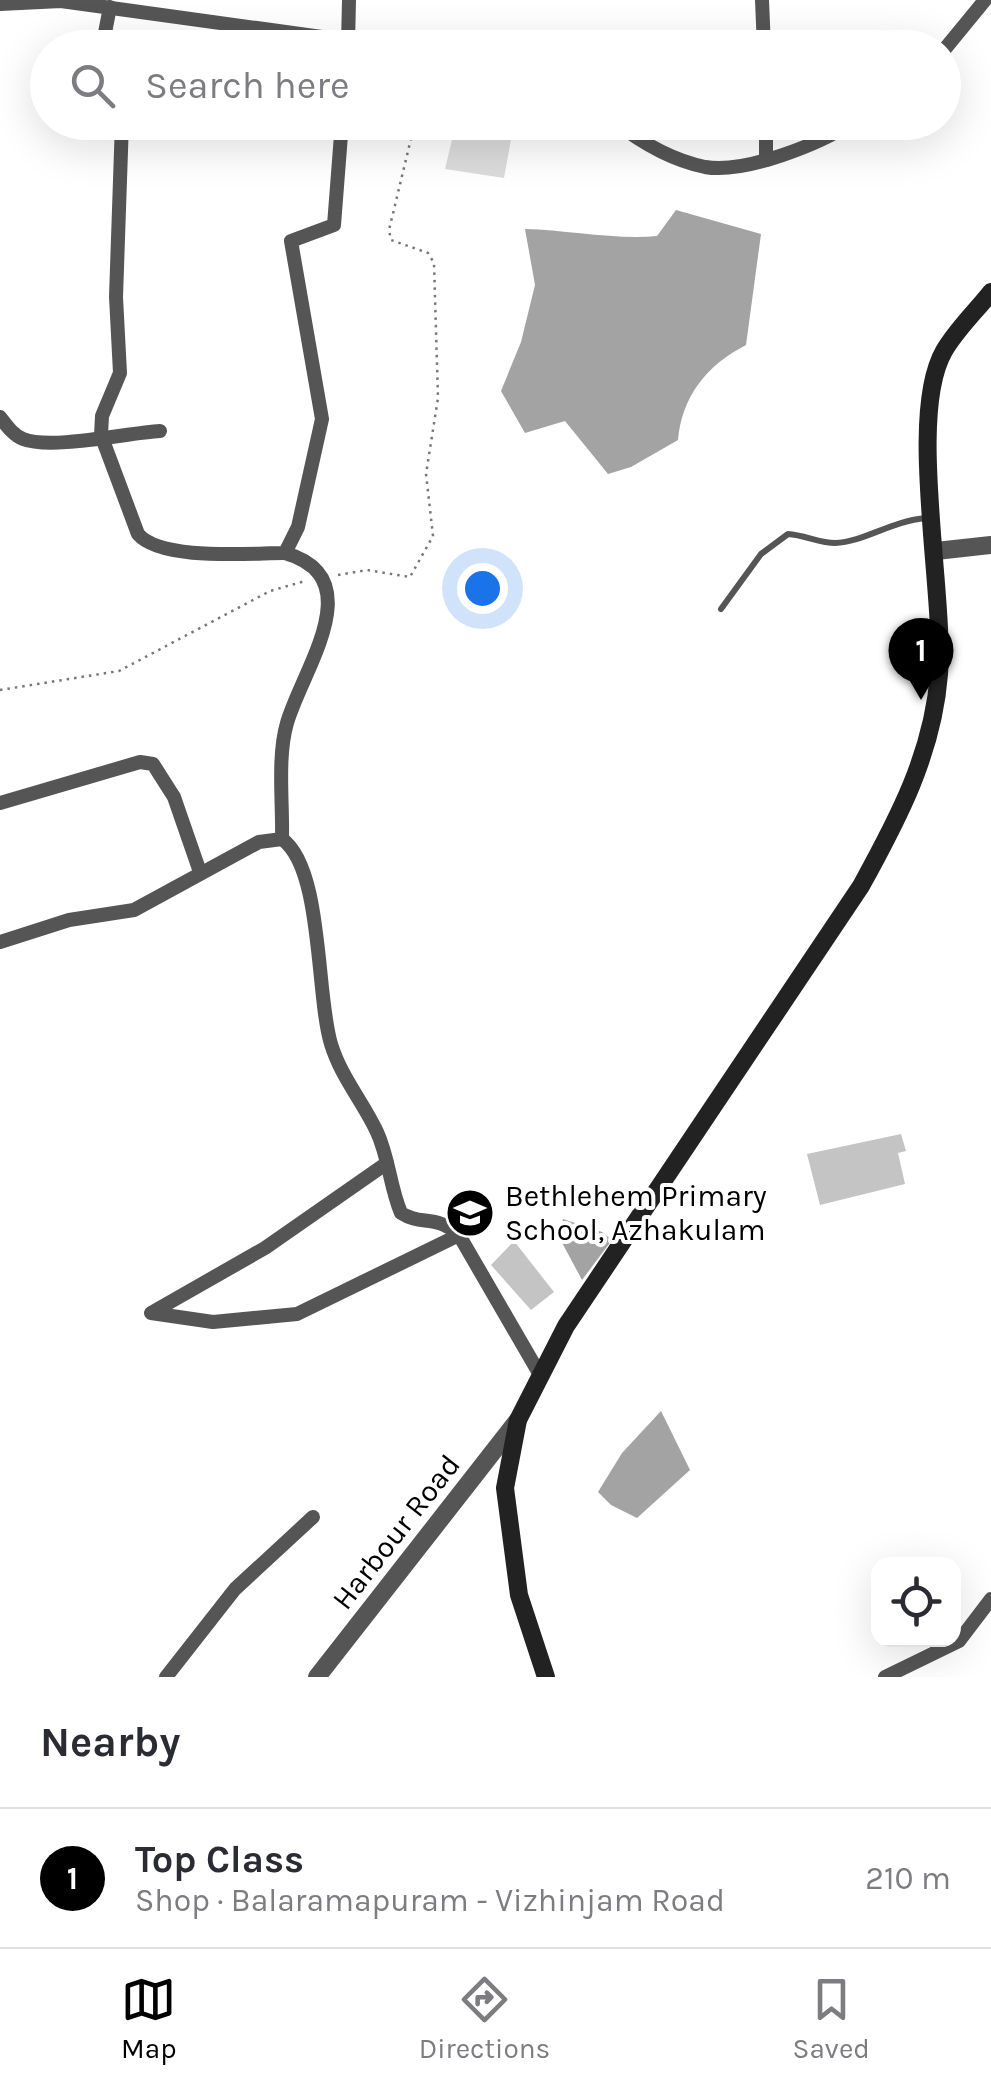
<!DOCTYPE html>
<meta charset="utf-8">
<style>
body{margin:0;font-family:Karla,sans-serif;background:#f2f2f3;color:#2b2b33}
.controls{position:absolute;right:30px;bottom:30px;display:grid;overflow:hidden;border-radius:20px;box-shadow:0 10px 40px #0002}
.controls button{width:90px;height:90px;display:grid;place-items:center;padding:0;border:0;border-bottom:2px solid #e1e1e2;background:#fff;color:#2b2b33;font:50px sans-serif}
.you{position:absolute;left:482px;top:588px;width:35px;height:35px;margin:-25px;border:8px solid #fff;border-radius:50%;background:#1a73e8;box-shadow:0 0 0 15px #1a73e833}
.badge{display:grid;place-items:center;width:65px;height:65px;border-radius:50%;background:#000;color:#fff;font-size:32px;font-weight:700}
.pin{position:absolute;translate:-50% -82px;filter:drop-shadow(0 2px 5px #0008)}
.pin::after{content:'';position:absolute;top:52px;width:35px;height:30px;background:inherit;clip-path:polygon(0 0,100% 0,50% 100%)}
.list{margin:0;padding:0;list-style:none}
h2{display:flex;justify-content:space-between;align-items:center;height:130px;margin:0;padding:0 40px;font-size:42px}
h2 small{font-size:32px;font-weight:400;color:#7c7c81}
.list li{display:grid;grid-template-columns:65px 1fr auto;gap:30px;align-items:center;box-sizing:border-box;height:140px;padding:0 40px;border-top:2px solid #e1e1e2}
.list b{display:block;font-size:38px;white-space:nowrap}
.list p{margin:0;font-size:32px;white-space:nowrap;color:#7c7c81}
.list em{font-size:32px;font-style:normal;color:#7c7c81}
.icon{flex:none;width:55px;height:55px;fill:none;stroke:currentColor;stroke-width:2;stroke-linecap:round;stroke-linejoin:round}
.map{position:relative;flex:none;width:991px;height:1677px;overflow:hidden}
.search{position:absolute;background:#fff;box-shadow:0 10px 40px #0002;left:30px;right:30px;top:30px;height:110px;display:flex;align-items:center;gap:25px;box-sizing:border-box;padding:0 35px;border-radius:55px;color:#7c7c81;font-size:38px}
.sheet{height:270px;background:#fff}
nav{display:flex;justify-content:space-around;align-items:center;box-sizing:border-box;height:140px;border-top:2px solid #e1e1e2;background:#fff;font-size:28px;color:#7c7c81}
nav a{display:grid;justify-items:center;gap:5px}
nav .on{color:#000}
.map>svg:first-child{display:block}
</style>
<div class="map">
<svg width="991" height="1677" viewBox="0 0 991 1677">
<rect width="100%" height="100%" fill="#fff"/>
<polygon fill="#dcdcdc" points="456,123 514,123 504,178 445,169"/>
<g fill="#a3a3a3">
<path d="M676 210 761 234 746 345C707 365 682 396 678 440L631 467 608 474 565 421 525 433 501 391 521 342 535 285 525 229C567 230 617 240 657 236Z"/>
<polygon points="563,1219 602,1232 612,1240 582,1280 559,1237"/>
<polygon points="661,1411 690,1470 637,1518 611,1505 598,1492 622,1453"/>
</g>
<g fill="#c4c4c4">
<polygon points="901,1134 906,1151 898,1153 905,1184 820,1205 807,1154"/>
<polygon points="514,1241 554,1292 531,1310 491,1265"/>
</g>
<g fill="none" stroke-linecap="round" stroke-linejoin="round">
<g stroke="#777" stroke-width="2.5" stroke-dasharray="2.5 5" stroke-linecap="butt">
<polyline points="338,575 367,570 410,577 433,536 426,474 438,398 434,263 428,253 391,240 389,230 415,122"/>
<polyline points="0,690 119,671 270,591 305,581"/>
</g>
<path stroke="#555" stroke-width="6" d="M721 609 761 554 788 534C804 535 820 543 835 543 864 542 891 521 926 518"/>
<g stroke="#555" stroke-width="14">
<polyline points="762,0 764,48"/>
<polyline points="0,4 61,1 401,48"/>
<polyline points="348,44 349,0"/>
<polyline points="102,48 110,7"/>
<polyline points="944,50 985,0"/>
<path d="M122 122 116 297 120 373 102 416 101 435 138 534C161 561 249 553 285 553L298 527 322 419 291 241 334 225 342 122"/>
<path d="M615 122C642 143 671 160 705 167 745 174 820 144 853 122"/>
<polyline points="766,122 766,160"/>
<path d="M0 417C7 426 13 435 23 439 52 450 126 433 160 431"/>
<polyline points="0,803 140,762 153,764 174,797 200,872"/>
<path d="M282 839C283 803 277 757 287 723 302 670 372 578 285 553"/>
<path d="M0 942 69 920 134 910 259 842 282 839C323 868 316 995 331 1044 341 1077 363 1102 377 1132 389 1158 390 1187 401 1213 421 1226 436 1214 459 1235L539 1373"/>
<polyline points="387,1163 265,1248 151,1313 213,1322 297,1314 459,1235"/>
<polyline points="166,1677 235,1589 313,1517"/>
<polyline points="885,1677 959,1641 991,1599"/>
</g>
<g stroke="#555" stroke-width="18">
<polyline points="936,551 991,545"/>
<polyline points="317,1677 518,1420"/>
</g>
<path stroke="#222" stroke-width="18" d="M546 1677 519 1595 505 1488 518 1420 566 1326 861 886C898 819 933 753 939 674 945 592 907 415 944 351 956 330 976 311 991 292"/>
</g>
<defs>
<g id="school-disc" transform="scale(2.5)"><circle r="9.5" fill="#000" stroke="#fff"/><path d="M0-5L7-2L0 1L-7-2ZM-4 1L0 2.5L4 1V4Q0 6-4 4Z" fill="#fff"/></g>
</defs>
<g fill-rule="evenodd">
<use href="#school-disc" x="470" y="1213"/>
</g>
<g text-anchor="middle" stroke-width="8" stroke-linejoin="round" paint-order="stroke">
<g font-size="30" fill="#000" stroke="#fff" text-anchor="start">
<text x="505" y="1206">Bethlehem Primary<tspan x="505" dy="34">School, Azhakulam</tspan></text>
</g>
<g font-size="30" fill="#000" stroke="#fff">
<text transform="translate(396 1532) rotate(-52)" y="10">Harbour Road</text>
</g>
</g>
</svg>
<div class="controls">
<button><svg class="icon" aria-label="locate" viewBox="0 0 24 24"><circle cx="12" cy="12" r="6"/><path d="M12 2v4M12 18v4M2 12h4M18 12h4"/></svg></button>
</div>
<div class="you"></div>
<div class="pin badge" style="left:921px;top:700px">1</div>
<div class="search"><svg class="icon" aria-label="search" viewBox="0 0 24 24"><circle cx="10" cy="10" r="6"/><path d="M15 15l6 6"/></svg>Search here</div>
</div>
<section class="sheet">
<h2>Nearby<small></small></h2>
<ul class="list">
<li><span class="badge">1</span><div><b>Top Class</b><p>Shop · Balaramapuram - Vizhinjam Road</p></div><em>210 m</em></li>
</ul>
</section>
<nav>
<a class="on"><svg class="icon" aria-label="map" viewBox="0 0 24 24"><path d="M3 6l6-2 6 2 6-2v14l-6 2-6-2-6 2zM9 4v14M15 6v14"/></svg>Map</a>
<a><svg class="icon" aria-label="directions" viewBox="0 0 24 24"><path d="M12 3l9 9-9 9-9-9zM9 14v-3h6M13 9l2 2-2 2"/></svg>Directions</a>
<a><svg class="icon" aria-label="saved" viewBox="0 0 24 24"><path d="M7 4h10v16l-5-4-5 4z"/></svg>Saved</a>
</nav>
